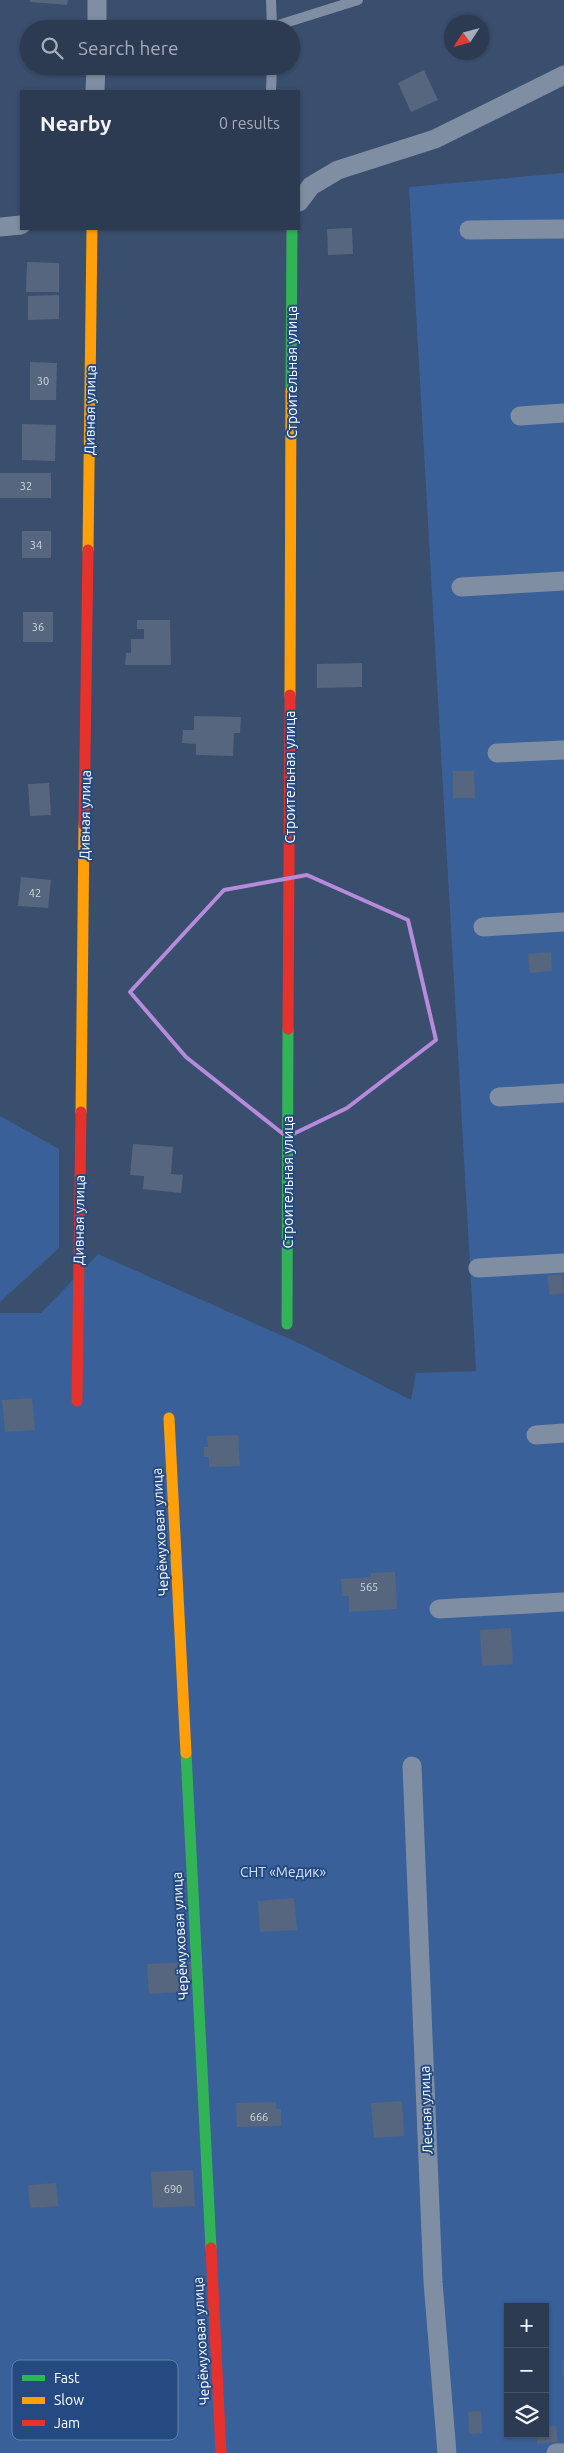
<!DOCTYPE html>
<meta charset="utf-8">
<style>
body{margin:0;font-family:Ubuntu,sans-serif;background:#344159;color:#f1f3f6}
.controls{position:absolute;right:15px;bottom:15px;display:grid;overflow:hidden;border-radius:0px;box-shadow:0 1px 4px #0004}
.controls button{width:45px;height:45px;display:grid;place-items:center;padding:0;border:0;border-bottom:1px solid #485469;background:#2c3a52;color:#f1f3f6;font:25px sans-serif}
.compass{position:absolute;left:444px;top:15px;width:45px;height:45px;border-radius:50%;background:#2c3a52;box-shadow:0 1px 4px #0004;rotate:234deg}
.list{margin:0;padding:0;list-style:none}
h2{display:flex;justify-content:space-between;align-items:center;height:65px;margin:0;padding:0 20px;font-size:21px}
h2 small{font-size:16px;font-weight:400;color:#a6adb8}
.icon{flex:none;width:28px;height:28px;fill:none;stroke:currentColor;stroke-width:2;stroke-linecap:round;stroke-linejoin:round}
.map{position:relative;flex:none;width:564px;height:2453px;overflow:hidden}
.search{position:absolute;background:#2c3a52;box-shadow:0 1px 4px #0004;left:20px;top:20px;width:280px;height:55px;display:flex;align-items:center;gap:12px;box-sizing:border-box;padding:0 18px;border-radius:28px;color:#a6adb8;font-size:19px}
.panel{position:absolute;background:#2c3a52;box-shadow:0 1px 4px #0004;left:20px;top:90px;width:280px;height:140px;border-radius:0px}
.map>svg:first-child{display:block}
</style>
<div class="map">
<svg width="564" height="2453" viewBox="0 0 564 2453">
<rect width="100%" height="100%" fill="#3a4e6d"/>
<g fill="#3a6099" fill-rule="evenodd">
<path d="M564 173V2453H0V1313H41L98 1254 301 1344 411 1400 416 1373 476 1371 409 187ZM508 2307H545V2434H508Z"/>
<polygon points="0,1116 59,1149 59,1248 0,1302"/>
</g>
<g fill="#56667e">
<polygon points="30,0 68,0 67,5 30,2"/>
<polygon points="424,70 438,100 411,112 398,83"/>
<polygon points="352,228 353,254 328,255 327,229"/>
<polygon points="27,262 59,263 59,292 26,292"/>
<polygon points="59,295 59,319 28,320 28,296"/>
<polygon points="30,362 57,363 56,400 30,400"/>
<polygon points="22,424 56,425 55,461 22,460"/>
<rect x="0" y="473" width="51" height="25"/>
<rect x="22" y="531" width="29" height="27"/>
<rect x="23" y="612" width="30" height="30"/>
<polygon points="137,620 170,620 171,665 125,665 126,653 131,653 131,639 144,639 144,629 137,629"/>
<polygon points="362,663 362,687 317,688 317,664"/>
<polygon points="194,716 241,717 240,733 234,733 233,756 196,755 196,744 182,743 183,730 194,730"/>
<polygon points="453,771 474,771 475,798 453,798"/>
<polygon points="49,783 51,815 30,816 28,784"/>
<polygon points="21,877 51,880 48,908 18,906"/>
<polygon points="551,952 552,971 530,973 528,954"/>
<polygon points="133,1144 173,1147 171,1174 183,1175 181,1193 143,1189 144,1176 130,1175"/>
<polygon points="562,1274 564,1293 550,1295 547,1276"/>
<polygon points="32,1398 35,1430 5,1432 2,1400"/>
<polygon points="238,1435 240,1466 209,1467 209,1457 204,1457 204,1447 208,1447 207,1436"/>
<polygon points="395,1572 397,1609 349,1612 349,1596 342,1596 341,1579 371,1577 371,1573"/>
<polygon points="511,1628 513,1664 482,1666 480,1630"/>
<polygon points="294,1898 297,1930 260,1932 258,1901"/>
<polygon points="191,1962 192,1980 182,1980 183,1992 149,1994 147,1964"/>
<polygon points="402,2101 404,2136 374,2138 371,2103"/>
<polygon points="276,2102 276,2109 281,2109 281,2126 237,2127 236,2103"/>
<polygon points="193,2170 195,2206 153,2208 151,2172"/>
<polygon points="56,2183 58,2206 30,2208 28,2185"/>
<polygon points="562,2362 564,2362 564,2376 563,2376"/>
<polygon points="481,2411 482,2433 469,2434 468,2412"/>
<polygon points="556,2426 558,2442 537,2444 536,2434 545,2434 545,2427"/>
</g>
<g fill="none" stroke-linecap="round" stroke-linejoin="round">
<g stroke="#808ea3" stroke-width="10">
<polyline points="271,0 272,27 358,0"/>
<polyline points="271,91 272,66"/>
</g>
<g stroke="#808ea3" stroke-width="19">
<polyline points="97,29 97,0"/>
<polyline points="95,91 96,66"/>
<polyline points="299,202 311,186 338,170 435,139 564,75"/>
<polyline points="0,227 21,225"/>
<polyline points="469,230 564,229"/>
<polyline points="520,416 564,413"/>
<polyline points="461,587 564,581"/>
<polyline points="497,753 564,750"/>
<polyline points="483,927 564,922"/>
<polyline points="499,1097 564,1093"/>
<polyline points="478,1268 564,1263"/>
<polyline points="536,1435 564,1433"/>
<polyline points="439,1609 564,1602"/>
<polyline points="412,1766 433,2282 447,2453"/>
<polyline points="556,2453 564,2453"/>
</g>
<g stroke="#30b455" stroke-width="11">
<polyline points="291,391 292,229"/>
<polyline points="287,1324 288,1029"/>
<polyline points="186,1753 211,2248"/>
</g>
<g stroke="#ff9f0a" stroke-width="11">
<polyline points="88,550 92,229"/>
<polyline points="290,695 291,391"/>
<polyline points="81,1112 84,825"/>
<polyline points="169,1418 186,1753"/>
</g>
<g stroke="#e5322d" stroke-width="11">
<polyline points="84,825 88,550"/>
<polyline points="288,1029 290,695"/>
<polyline points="77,1401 81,1112"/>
<polyline points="211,2248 221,2453"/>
</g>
</g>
<path fill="none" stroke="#b68bdc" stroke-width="4" stroke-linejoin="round" d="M307 875 408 920 436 1040 347 1108 287 1137 186 1057 130 992 224 890Z"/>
<g text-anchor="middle" stroke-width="4" stroke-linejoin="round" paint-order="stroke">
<g font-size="11" fill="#d5d9df">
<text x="43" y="385">30</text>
<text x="26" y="490">32</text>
<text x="36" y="549">34</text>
<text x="38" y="631">36</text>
<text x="35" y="897">42</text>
<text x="369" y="1591">565</text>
<text x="259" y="2121">666</text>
<text x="173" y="2193">690</text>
</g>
<g font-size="14" fill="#fff" stroke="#254a82">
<text transform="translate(292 372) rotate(-90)" y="5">Строительная улица</text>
<text transform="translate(90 410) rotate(-89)" y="5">Дивная улица</text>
<text transform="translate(290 777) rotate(-90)" y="5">Строительная улица</text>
<text transform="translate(85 815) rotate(-89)" y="5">Дивная улица</text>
<text transform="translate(288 1182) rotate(-90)" y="5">Строительная улица</text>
<text transform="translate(79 1220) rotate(-89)" y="5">Дивная улица</text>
<text transform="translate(160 1532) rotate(-93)" y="5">Черёмуховая улица</text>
<text transform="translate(180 1936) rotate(-93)" y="5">Черёмуховая улица</text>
<text transform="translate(426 2110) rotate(-92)" y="5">Лесная улица</text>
<text transform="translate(201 2341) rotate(-93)" y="5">Черёмуховая улица</text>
</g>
<g font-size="14" fill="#d1e0f6" stroke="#254a82">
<text x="283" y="1877">СНТ «Медик»</text>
</g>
</g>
<rect x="12" y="2360" width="166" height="80" rx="8" fill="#254a82" stroke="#6680a8" stroke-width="1"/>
<rect x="22" y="2375" width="23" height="6" fill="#30b455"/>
<rect x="22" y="2397" width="23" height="7" fill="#ff9f0a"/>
<rect x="22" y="2420" width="23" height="6" fill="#e5322d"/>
<g font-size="14" fill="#fff">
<text x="54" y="2383">Fast</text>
<text x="54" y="2405">Slow</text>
<text x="54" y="2428">Jam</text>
</g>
</svg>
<div class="controls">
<button>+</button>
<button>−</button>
<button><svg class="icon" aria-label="layers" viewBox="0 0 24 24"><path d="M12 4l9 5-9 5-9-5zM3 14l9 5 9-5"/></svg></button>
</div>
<svg class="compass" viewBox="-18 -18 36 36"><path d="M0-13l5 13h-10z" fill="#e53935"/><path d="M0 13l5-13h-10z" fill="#a6adb8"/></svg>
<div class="search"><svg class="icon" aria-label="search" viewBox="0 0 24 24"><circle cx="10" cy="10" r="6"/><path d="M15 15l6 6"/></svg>Search here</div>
<section class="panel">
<h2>Nearby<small>0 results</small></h2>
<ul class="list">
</ul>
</section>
</div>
